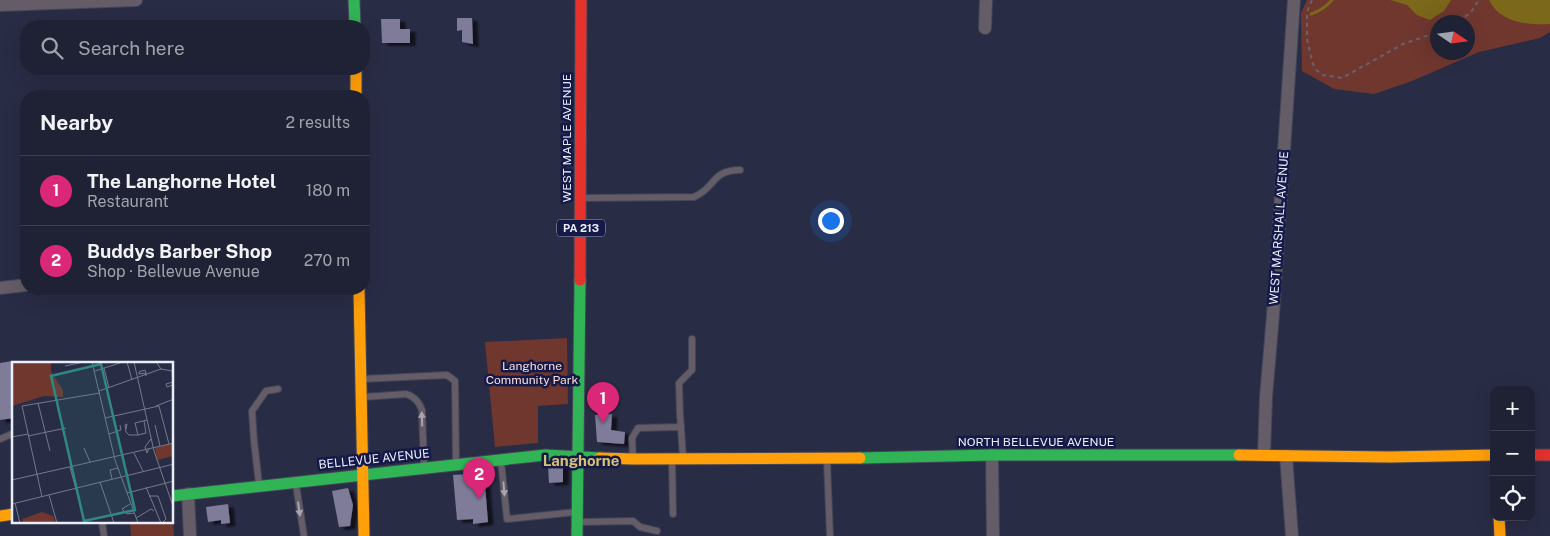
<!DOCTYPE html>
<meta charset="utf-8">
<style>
body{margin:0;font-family:"Public Sans",sans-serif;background:#27293c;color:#f1f3f6}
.controls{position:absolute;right:15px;bottom:15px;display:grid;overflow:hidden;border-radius:10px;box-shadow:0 5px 20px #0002}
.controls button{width:45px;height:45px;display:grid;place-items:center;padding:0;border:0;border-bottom:1px solid #3c3e4f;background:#1f2134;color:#f1f3f6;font:25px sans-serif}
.compass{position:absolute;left:1430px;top:15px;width:45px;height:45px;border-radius:50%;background:#1f2134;box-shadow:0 5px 20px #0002;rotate:103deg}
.you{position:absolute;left:830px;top:220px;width:18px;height:18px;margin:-12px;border:4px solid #fff;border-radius:50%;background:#1a73e8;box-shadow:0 0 0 8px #1a73e833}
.badge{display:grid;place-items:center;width:32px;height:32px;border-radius:50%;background:#db2777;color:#fff;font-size:16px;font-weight:700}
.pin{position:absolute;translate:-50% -41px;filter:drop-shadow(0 1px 2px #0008)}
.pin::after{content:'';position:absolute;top:26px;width:18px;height:15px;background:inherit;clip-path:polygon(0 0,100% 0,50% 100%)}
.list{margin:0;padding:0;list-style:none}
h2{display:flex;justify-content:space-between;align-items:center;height:65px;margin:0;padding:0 20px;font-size:21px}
h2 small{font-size:16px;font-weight:400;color:#a1a3ac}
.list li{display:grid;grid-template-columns:32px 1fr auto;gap:15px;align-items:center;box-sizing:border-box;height:70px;padding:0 20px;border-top:1px solid #3c3e4f}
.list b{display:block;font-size:19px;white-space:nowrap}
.list p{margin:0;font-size:16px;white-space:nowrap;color:#a1a3ac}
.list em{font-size:16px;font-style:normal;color:#a1a3ac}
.icon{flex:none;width:28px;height:28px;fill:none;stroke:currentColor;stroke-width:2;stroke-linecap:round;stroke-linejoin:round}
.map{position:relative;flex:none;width:1550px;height:536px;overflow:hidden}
.search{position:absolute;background:#1f2134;box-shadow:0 5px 20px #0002;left:20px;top:20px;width:350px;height:55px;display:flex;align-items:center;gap:12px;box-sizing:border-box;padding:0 18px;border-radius:20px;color:#a1a3ac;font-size:19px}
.panel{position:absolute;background:#1f2134;box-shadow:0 5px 20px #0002;left:20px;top:90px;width:350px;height:205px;border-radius:20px}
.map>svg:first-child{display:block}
</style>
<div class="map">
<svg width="1550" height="536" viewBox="0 0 1550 536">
<defs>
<filter id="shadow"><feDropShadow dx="5.5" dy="3" stdDeviation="1" flood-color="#0009"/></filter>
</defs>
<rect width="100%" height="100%" fill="#292c45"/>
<g fill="#70372f" fill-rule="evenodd">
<path d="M1307 0H1550V32L1540 38 1479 52 1412 81 1374 94 1334 89 1302 71 1301 13ZM1438 22H1468V52H1438Z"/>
<polygon points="567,338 568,404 538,406 538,443 495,447 485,342"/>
<polygon points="173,519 174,536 131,536 130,522 172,522"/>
</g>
<g fill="#7c681a">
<polygon points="1390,0 1451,0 1444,11 1430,20 1417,15 1407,5"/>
<path d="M1489 0H1550V24C1527 25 1500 23 1489 0Z"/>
</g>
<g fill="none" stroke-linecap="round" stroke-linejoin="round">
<path stroke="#7c681a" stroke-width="3" d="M1311 14C1320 11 1326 7 1332 0"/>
</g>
<g fill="#7e7b98" filter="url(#shadow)">
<polygon points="457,18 472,18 473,44 462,42 462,30 457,31"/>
<polygon points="381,19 400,19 400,29 410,29 410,43 382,43"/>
<polygon points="12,361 14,374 14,418 0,420 0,363"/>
<polygon points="612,414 611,430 625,432 624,444 597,442 595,415"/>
<polygon points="563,464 563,482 549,483 548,466"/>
<polygon points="484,473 488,522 473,524 473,519 457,520 453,475"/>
<polygon points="348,488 353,505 350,526 339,527 332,491"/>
<polygon points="228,504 230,523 221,524 221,520 208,522 206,507"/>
</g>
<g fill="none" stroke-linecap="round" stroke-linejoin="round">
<g stroke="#434558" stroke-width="8">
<g id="lane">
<path d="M582 198 694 197C716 188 711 170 740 170"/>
<polyline points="362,379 447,375 455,381 456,463"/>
<path d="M364 397 406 394C414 396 419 402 422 410L424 466"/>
<polyline points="0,439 14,433"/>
<polyline points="683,457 680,415 679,383 692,370 692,339"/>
<polyline points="633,458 632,438 638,428 681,427"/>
<polyline points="672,460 673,514"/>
<polyline points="501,461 507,519 576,512"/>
<polyline points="827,461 830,536"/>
<polyline points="259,484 254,441 252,411 266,391 278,389"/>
<polyline points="296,485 304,536"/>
<polyline points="102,522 104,536"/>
<polyline points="581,522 633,521 640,527 657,531"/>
</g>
</g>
<g stroke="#434558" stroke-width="14">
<g id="street">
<polyline points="0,5 136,0"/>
<polyline points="985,28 986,0"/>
<polyline points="0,288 26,285"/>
<polyline points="992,455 993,536"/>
<polyline points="1264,455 1266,397 1273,315 1294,0"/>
<polyline points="1286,456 1292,536"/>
<polyline points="188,494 190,536"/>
</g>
</g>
<g stroke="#434558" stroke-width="13">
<g id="fast">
<polyline points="354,0 355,26"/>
<polyline points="860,458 992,455 1239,455"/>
<polyline points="172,496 545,455 600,458"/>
<polyline points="577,536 580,280"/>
</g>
</g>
<g stroke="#434558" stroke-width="13">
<g id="slow">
<polyline points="356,69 356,96"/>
<polyline points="359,289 364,536"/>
<polyline points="1239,455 1390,457 1494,455"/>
<polyline points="600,458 633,459 860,458"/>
<polyline points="0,516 14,514"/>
<polyline points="1499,517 1500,536"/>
</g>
</g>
<g stroke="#434558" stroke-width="13">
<g id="jam">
<polyline points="580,280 581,0"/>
<polyline points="1531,455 1550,455"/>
</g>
</g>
<g stroke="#666370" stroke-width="2" stroke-dasharray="4 4" stroke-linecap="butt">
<polyline points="1312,0 1307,12 1307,39 1312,61 1315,69 1323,75 1342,78 1403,44 1438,32"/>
<polyline points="1459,22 1471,12 1479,0"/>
</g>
<use href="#lane" stroke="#645c67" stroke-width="6"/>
<use href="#street" stroke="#645c67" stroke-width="12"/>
<use href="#fast" stroke="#30b455" stroke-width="11"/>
<use href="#slow" stroke="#ff9f0a" stroke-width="11"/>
<use href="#jam" stroke="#e5322d" stroke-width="11"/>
</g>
<defs><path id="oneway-solid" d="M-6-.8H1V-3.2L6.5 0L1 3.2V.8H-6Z" transform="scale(1.25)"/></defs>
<g fill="#a7a5b0">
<use href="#oneway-solid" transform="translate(422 419) rotate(-92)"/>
<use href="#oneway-solid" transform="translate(504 489) rotate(85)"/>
<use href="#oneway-solid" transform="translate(299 509) rotate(82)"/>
</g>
<g text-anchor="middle" stroke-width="5" stroke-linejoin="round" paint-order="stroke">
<rect fill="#141947" stroke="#aaaec4" stroke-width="1" x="557" y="219.5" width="48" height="17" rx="4"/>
<g font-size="11" font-weight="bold" fill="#eaeefa">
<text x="581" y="232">PA 213</text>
</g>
<g font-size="12" fill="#eaeefa" stroke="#141947">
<text transform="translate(567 138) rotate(-90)" y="4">WEST MAPLE AVENUE</text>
<text transform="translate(1279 228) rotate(-86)" y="4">WEST MARSHALL AVENUE</text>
<text x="1036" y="446">NORTH BELLEVUE AVENUE</text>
<text transform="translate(374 459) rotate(-6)" y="4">BELLEVUE AVENUE</text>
</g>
<g font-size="12" fill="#f9ddd7" stroke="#141947">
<text x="532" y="370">Langhorne<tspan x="532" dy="14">Community Park</tspan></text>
</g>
<g font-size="15" font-weight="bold" fill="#d7c174" stroke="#141947">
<text x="581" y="466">Langhorne</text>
</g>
</g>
<g transform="translate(12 362)">
<rect width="161" height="161" fill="#292c45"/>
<path d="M0 0H39V10L51 28V35L32 34 0 44ZM161 81V94L145 98 143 86ZM30 150 41 154 44 161H11L10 157Z" fill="#70372f"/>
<path fill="none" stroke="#767a8d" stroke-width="1" d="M80 0 103 98 126 161M115 0 120 18M122 0 142 89 162 147M144 0 149 7 160 9 161 23M53 4 72 0M92 6 97 26M83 9 111 0M134 11 127 12V10L133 8 134 11V14M161 20 154 22 155 25 161 23M87 29 149 7M26 41 38 89M144 44 162 37M93 56 147 44 157 82M132 59 134 71 126 73 123 61 135 58M143 63 148 84M114 67 115 62 113 63 114 70 117 73H126M97 72 109 68 108 63M16 74 54 66M0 75 16 72M72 86 78 100M137 87 135 91 133 85 139 77M122 91 131 109M58 105 73 161M100 117 98 108 106 106M0 118 162 81M88 120 102 161M134 125 149 161M115 131 162 119M37 133 45 161M137 134H146L154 157 150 161M30 135 10 44 88 31M3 141 8 161M0 142 162 102M118 142 110 147 115 152 122 151M124 156 139 147 142 149"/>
<path fill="#308883" fill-opacity="0.15" stroke="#308883" stroke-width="2.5" d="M89 2 123 148 72 159 39 14Z"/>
<rect width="161" height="161" fill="none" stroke="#eaeefa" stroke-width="2.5"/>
</g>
</svg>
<div class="controls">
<button>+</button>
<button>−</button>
<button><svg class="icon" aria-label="locate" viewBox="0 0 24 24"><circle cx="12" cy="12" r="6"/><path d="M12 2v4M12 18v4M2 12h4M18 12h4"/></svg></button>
</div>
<svg class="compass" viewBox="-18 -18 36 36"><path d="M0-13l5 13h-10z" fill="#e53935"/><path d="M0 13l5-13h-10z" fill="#a1a3ac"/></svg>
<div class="you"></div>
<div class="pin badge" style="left:603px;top:423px">1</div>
<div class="pin badge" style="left:479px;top:499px">2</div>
<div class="search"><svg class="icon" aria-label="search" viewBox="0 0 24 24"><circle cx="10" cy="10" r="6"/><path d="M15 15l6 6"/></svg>Search here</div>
<section class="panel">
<h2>Nearby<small>2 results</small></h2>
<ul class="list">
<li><span class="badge">1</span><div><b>The Langhorne Hotel</b><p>Restaurant</p></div><em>180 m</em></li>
<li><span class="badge">2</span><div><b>Buddys Barber Shop</b><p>Shop · Bellevue Avenue</p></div><em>270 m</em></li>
</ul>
</section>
</div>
